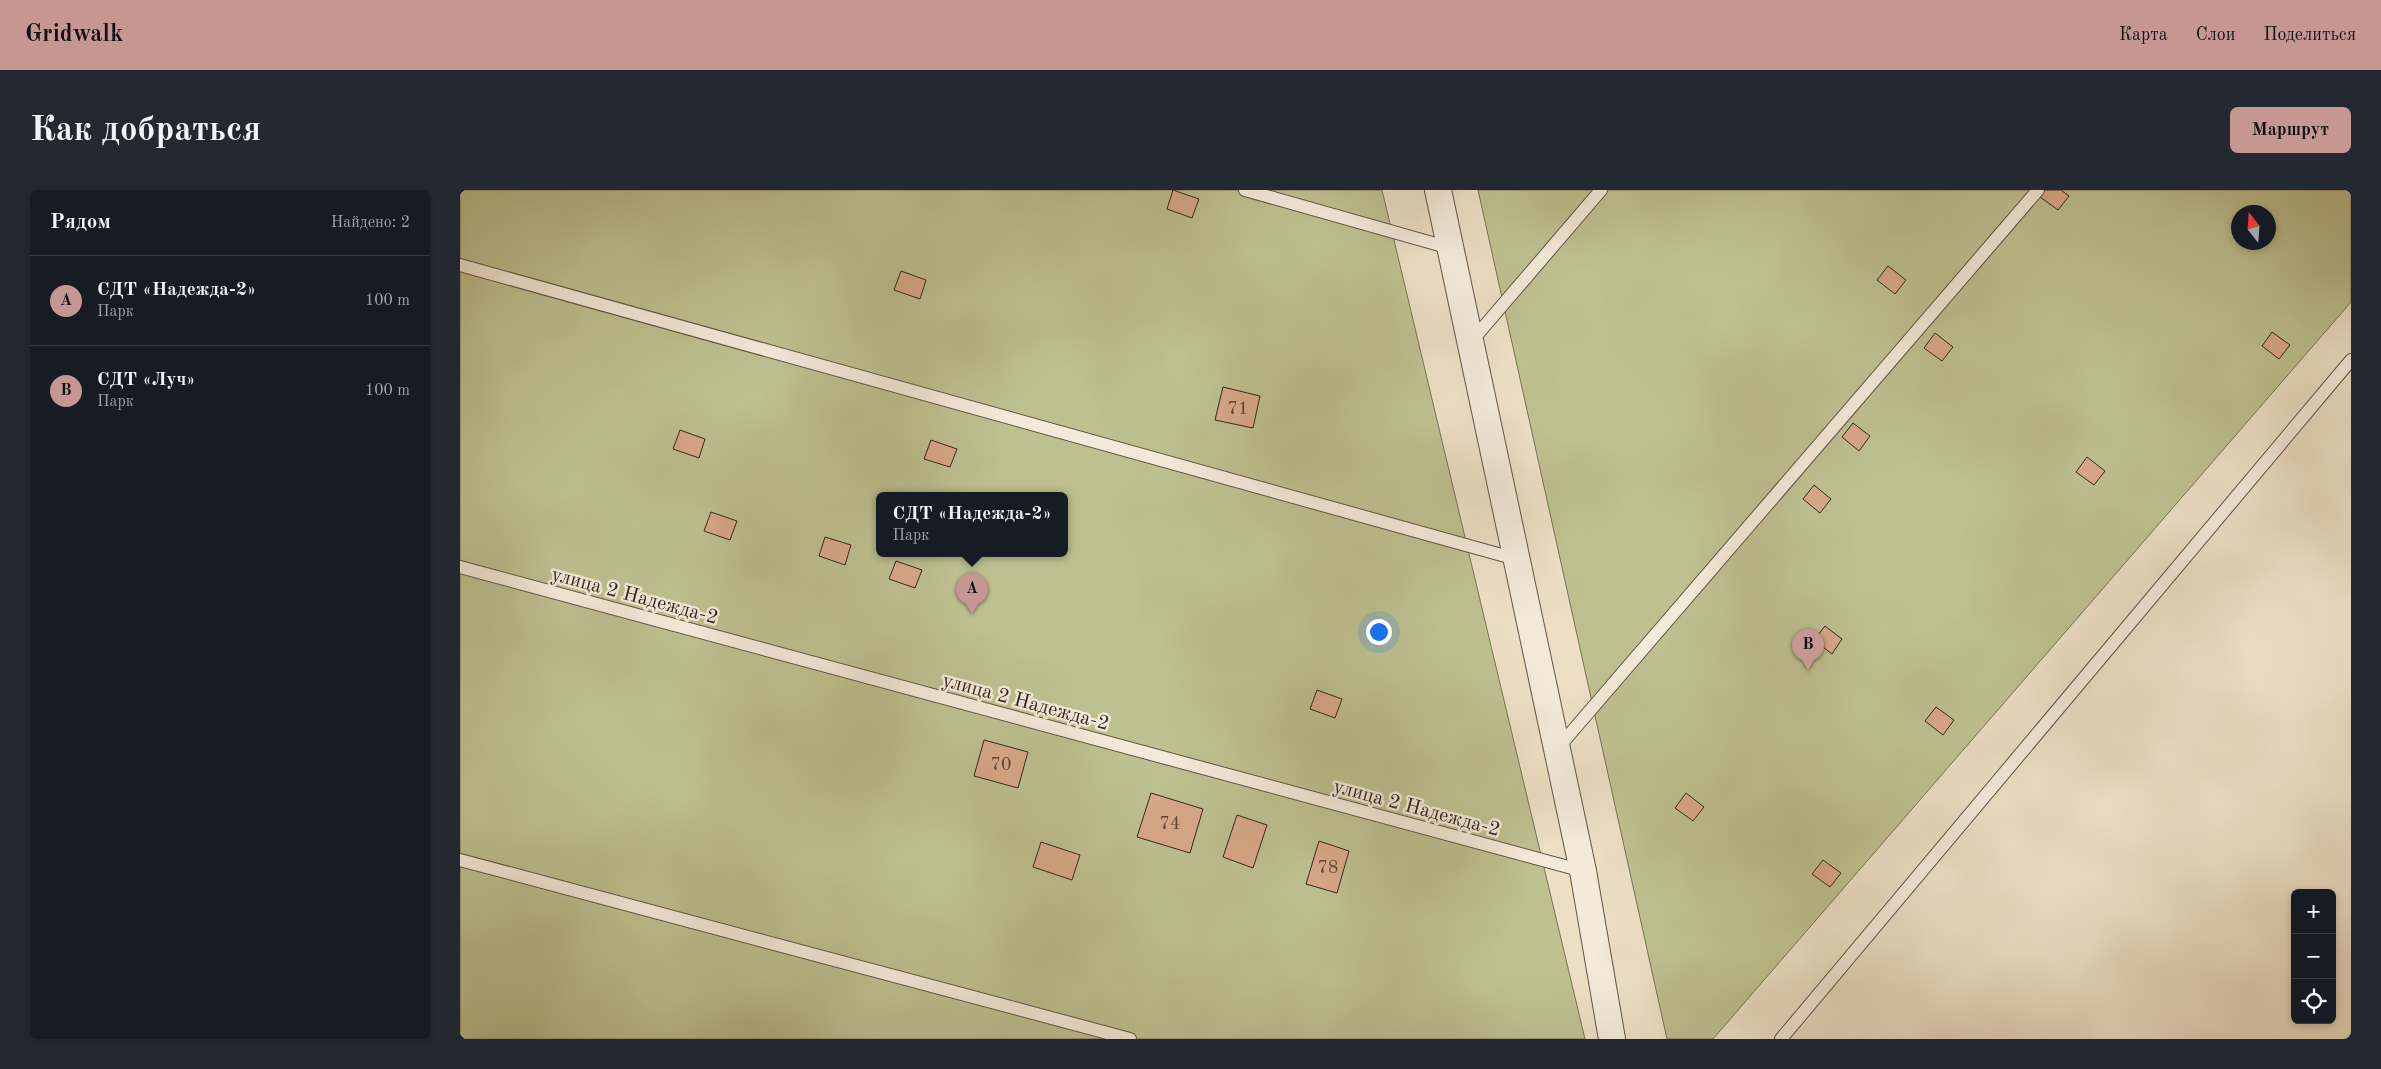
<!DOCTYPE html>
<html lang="ru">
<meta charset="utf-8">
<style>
body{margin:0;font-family:"Old Standard TT",serif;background:#242831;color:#f1f3f6}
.controls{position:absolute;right:15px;bottom:15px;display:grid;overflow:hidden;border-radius:8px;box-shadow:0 2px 8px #0003}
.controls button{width:45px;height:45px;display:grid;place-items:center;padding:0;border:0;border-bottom:1px solid #363941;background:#171b24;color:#f1f3f6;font:25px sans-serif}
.compass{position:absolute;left:1771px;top:15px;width:45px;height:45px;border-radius:50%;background:#171b24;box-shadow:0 2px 8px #0003;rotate:343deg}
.you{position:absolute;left:918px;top:441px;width:18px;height:18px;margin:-12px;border:4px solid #fff;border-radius:50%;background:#1a73e8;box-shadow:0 0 0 8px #1a73e833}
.badge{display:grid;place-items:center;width:32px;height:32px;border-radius:50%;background:#c59692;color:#111;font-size:16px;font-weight:700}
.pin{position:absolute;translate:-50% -41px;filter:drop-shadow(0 1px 2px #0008)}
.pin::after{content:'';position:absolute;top:26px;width:18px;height:15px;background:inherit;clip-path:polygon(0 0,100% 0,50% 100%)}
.popup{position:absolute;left:416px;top:302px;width:192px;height:65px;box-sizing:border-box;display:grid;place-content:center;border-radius:8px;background:#171b24;filter:drop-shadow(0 1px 4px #0005);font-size:16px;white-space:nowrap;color:#9ea1a6}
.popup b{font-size:19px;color:#f1f3f6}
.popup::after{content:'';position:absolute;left:50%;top:100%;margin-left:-10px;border:10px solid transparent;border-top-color:#171b24}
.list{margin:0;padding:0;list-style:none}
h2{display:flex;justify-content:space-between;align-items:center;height:65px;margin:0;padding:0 20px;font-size:21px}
h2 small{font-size:16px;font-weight:400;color:#9ea1a6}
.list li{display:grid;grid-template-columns:32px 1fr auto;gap:15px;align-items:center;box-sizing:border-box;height:90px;padding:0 20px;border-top:1px solid #363941}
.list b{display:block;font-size:19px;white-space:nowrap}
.list p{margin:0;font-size:16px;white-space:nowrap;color:#9ea1a6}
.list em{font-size:16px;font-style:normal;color:#9ea1a6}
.icon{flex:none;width:28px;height:28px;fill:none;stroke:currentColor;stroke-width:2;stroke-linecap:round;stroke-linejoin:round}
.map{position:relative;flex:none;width:1891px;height:849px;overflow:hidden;border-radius:8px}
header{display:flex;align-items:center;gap:30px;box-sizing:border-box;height:70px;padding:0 25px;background:#c59692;color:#111}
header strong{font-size:24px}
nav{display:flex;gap:28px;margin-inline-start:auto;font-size:18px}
.intro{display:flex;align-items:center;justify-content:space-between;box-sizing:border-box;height:120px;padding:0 30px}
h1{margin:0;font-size:35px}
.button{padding:12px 22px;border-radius:8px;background:#c59692;color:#111;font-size:18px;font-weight:700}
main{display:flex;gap:30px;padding:0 30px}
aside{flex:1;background:#171b24;border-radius:8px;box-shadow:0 2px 8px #0003}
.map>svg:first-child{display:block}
</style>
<header>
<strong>Gridwalk</strong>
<nav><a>Карта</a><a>Слои</a><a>Поделиться</a></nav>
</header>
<div class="intro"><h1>Как добраться</h1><a class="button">Маршрут</a></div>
<main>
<aside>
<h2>Рядом<small>Найдено: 2</small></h2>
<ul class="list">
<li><span class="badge">A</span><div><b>СДТ «Надежда-2»</b><p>Парк</p></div><em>100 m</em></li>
<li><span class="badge">B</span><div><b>СДТ «Луч»</b><p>Парк</p></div><em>100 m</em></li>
</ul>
</aside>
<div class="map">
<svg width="1891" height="849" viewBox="0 0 1891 849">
<rect width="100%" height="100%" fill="#ecdfc4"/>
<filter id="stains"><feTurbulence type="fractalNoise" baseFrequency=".004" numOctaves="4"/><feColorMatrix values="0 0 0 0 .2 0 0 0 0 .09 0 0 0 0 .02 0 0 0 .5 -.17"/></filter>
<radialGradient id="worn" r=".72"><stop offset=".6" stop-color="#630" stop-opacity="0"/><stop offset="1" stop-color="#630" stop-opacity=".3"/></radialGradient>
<g fill="#bec090" stroke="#787358" fill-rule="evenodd">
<path d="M0 0H922L1125 849H0ZM420 305H604V363H420Z"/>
<path d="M1018 0H1891V112L1253 849H1207ZM1778 22H1808V52H1778Z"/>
</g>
<g fill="#d8a888" stroke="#332620">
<polygon points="713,0 739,9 732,28 707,19"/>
<polygon points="1585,0 1601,0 1609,6 1598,20 1580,7"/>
<polygon points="1428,76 1446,90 1435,104 1417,90"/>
<polygon points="441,81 466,90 460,109 434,100"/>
<polygon points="1812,142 1830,155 1819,169 1802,156"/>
<polygon points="1475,143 1493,157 1482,171 1464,158"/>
<polygon points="763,197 800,206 793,238 755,230"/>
<polygon points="1393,233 1410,246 1399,261 1382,247"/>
<polygon points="220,240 245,249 239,268 213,259"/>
<polygon points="471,250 497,259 490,277 464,269"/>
<polygon points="1627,267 1645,281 1634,295 1616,282"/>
<polygon points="1354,295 1371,309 1360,323 1343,309"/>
<polygon points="251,322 277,331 270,350 244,341"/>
<polygon points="365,347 391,355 385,375 359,366"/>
<polygon points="436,371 462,380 455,398 429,389"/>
<polygon points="1365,436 1382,449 1372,464 1354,450"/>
<polygon points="857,500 882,509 875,528 850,519"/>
<polygon points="1476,517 1494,530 1483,545 1465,531"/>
<polygon points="524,550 568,562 558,598 514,586"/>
<polygon points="691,603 743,619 730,663 677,647"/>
<polygon points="1226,603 1244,617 1233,631 1215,618"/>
<polygon points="777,625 807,635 793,678 763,667"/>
<polygon points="859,651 889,661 877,703 846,694"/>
<polygon points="581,652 620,665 612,690 573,677"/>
<polygon points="1363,670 1381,683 1370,697 1352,684"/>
</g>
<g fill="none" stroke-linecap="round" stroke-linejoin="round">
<g stroke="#615449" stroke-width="14">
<g id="service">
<polyline points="785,0 990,58"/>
<polyline points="0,75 1056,369"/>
<polyline points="1010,153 1141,0"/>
<polyline points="0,377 1123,681"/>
<polyline points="1097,559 1578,0"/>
<polyline points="0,670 670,849"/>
<polyline points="1321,849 1891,170"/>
</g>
</g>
<g stroke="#615449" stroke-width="28">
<polyline id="minor" points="978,0 1123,681 1152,849"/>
</g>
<use href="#service" stroke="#f3ead9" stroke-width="12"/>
<use href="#minor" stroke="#f3ead9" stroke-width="26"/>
</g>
<g text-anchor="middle" stroke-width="5" stroke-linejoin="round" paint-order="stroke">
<g font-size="18" fill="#5c463a">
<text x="778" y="224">71</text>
<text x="541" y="580">70</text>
<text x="710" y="639">74</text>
<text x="868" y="683">78</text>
</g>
<g font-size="20" fill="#332620" stroke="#f3ead9">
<text transform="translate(175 405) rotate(15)" y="7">улица 2 Надежда-2</text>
<text transform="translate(566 511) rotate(15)" y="7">улица 2 Надежда-2</text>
<text transform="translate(957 617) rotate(15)" y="7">улица 2 Надежда-2</text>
</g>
</g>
<rect width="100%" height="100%" filter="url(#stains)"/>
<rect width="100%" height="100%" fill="url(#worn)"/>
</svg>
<div class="controls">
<button>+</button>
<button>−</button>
<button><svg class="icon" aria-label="locate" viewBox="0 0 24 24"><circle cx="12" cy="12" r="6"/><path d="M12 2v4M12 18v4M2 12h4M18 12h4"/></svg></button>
</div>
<svg class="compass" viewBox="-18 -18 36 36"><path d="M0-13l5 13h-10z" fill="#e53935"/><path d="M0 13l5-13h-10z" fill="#9ea1a6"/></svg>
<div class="you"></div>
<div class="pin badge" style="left:512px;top:424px">A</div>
<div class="popup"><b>СДТ «Надежда-2»</b>Парк</div>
<div class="pin badge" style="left:1348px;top:480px">B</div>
</div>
</main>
